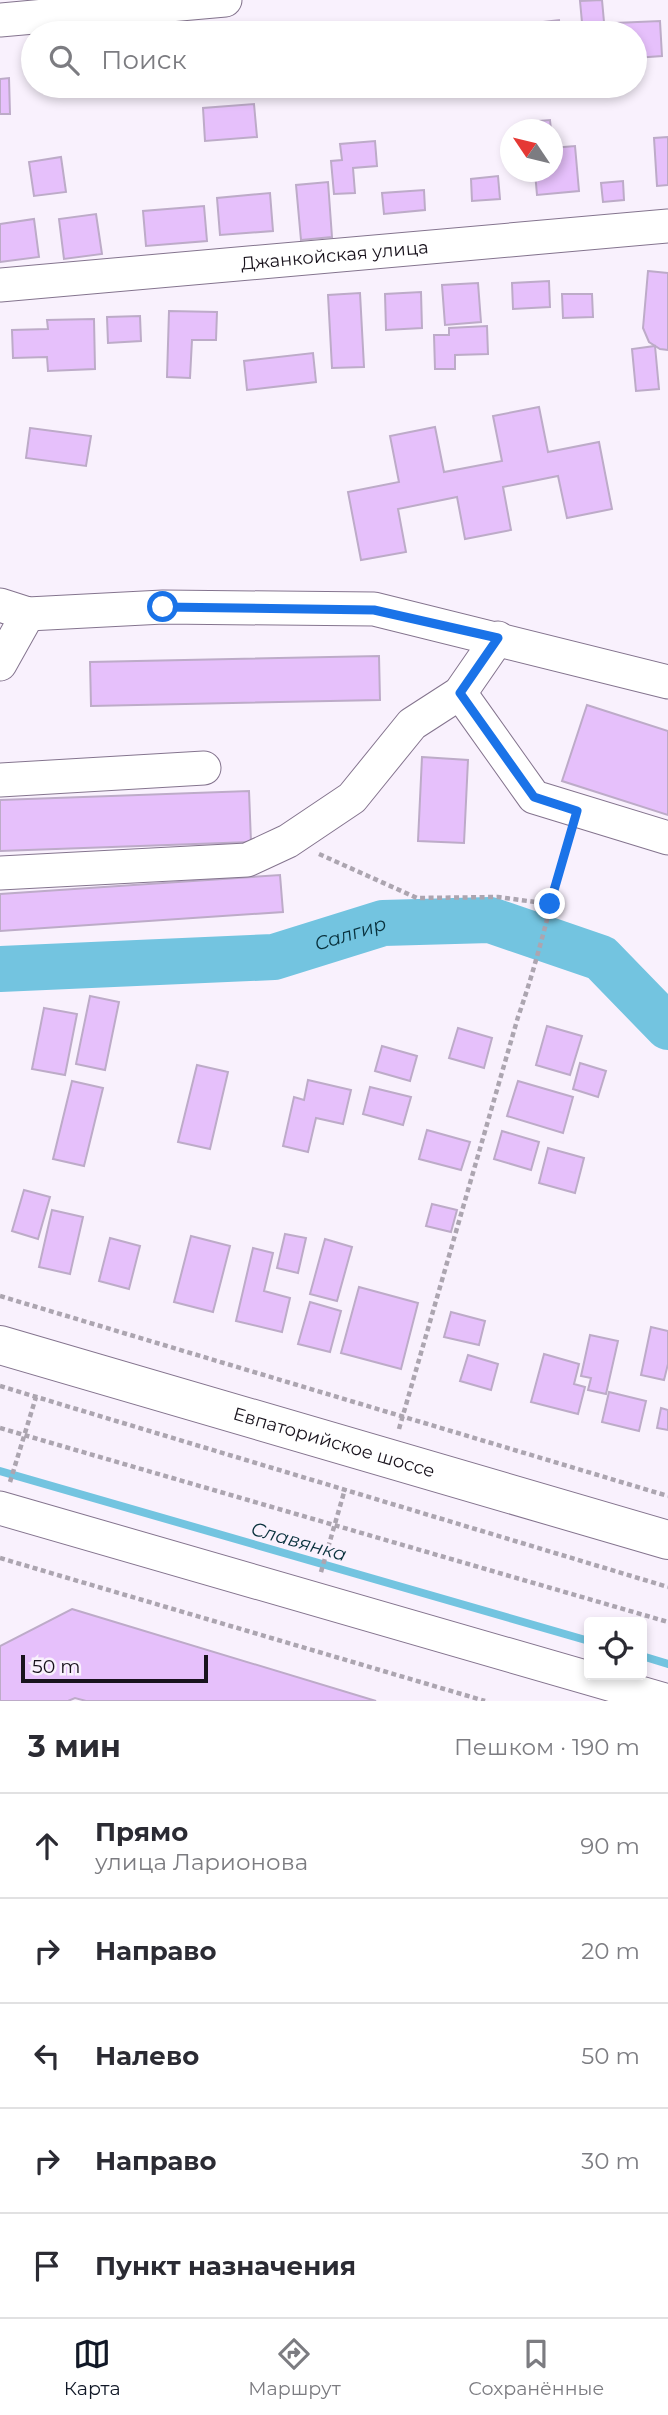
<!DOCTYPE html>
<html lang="ru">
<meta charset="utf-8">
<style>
body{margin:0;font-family:Montserrat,sans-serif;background:#f7f7f7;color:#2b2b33}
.controls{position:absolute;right:21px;bottom:21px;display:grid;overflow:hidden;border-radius:7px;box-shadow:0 4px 10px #0003}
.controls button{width:63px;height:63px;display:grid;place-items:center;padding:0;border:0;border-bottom:2px solid #e1e1e2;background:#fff;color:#2b2b33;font:35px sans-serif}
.compass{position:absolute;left:500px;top:119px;width:63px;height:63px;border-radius:50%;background:#fff;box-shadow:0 4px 10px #0003;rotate:305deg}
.scale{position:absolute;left:21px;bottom:18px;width:187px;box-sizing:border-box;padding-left:7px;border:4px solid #19131d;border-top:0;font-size:19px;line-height:24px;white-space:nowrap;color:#19131d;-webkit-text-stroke:5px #f9f1fd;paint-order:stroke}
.stop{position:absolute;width:21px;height:21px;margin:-16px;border:5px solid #1a73e8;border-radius:50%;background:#fff}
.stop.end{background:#1a73e8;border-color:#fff;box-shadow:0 2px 7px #0008}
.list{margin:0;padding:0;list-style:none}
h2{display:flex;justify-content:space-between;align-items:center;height:91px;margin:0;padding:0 28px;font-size:30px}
h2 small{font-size:23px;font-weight:400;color:#7c7c81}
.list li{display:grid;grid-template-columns:46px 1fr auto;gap:21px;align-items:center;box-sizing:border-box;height:105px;padding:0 28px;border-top:2px solid #e1e1e2}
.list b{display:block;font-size:26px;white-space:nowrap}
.list p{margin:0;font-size:23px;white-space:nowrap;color:#7c7c81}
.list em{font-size:23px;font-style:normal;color:#7c7c81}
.icon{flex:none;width:38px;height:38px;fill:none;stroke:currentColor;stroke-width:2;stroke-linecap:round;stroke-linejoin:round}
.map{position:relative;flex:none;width:668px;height:1701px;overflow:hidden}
.search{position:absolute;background:#fff;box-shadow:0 4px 10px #0003;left:21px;right:21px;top:21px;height:77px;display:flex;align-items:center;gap:18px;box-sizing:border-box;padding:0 24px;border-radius:38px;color:#7c7c81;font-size:26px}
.sheet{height:616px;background:#fff}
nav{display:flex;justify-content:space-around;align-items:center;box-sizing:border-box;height:98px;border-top:2px solid #e1e1e2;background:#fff;font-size:19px;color:#7c7c81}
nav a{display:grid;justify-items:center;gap:4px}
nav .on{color:#111827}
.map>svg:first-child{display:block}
</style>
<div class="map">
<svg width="668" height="1701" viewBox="0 0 668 1701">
<rect width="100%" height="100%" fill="#f9f1fd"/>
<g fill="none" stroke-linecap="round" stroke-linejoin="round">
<g stroke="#73c4e0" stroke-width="8">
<polyline points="0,1471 589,1641"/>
<polyline points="642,1656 668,1664"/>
</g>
<path stroke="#73c4e0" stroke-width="46" id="s1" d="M0 969 274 957 383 923 490 920 601 958 668 1027"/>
</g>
<g fill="#e6c0fb" stroke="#bdabc8" stroke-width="2">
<polygon points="602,0 605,33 583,33 580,1"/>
<polygon points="559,20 560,33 527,33 525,24"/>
<polygon points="660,21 662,56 635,58 635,33 616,33 615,23"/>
<polygon points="499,30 499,33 455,33"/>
<polygon points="9,78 10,114 0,114 0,79"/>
<polygon points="43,86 73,86 74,92 43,93"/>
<polygon points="122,86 156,86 156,90 122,92"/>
<polygon points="209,86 252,86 252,88 210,92"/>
<polygon points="254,104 257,137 205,141 203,108"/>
<polygon points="550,120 551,130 528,130 527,122"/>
<polygon points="668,137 668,185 657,186 654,138"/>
<polygon points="375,141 377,166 353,168 355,193 334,194 331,161 342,160 340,144"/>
<polygon points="575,146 579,191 537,195 535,172 552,172 552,148"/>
<polygon points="61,157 66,192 34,196 29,162"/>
<polygon points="498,176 500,199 472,201 471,179"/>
<polygon points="623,181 624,200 603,202 601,183"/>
<polygon points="328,182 332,237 301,240 296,185"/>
<polygon points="424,190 425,210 384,214 382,193"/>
<polygon points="270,193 273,231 220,235 217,198"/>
<polygon points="204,206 207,241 146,246 143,211"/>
<polygon points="96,214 102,254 64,259 59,219"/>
<polygon points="34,219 39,257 0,262 0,224"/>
<polygon points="648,271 668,273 668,350 660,349 649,342 643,328"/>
<polygon points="549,281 550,307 513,309 512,283"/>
<polygon points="478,283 481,322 445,325 442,285"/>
<polygon points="421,292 422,328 386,330 385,294"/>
<polygon points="360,293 364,367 332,368 328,295"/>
<polygon points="562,294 592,294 593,317 563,318"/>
<polygon points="169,311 217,312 216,340 192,340 190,378 167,377"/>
<polygon points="140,316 141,341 108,343 107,317"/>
<polygon points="94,319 95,369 48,371 47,357 13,358 12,330 48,329 47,320"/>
<polygon points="487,326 488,354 455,355 455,369 435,369 434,335 449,335 449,328"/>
<polygon points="655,346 659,389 636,391 632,349"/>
<polygon points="313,353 316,382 247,390 244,361"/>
<polygon points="539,407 548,452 599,442 612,509 567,518 558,476 503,487 511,530 465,539 457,497 398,509 406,552 361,560 348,492 399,482 390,436 435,427 444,472 502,461 493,416"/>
<polygon points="30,428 91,436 86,466 26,458"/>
<polygon points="379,656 380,700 91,706 90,662"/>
<polygon points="587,705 668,731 668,815 562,781"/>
<polygon points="422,757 468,760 464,843 418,841"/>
<polygon points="249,791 251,842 0,851 0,800"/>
<polygon points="280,875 283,912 0,931 0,894"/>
<polygon points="90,996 119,1002 105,1070 76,1064"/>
<polygon points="44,1008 77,1014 65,1075 32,1069"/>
<polygon points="547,1026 582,1036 570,1075 536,1065"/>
<polygon points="458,1028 492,1038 484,1068 449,1058"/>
<polygon points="382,1046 417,1056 410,1081 375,1071"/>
<polygon points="580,1063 606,1071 598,1097 573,1089"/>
<polygon points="197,1065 228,1072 210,1149 178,1142"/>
<polygon points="308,1080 351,1090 343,1124 316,1118 308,1152 283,1146 294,1097 304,1100"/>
<polygon points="72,1081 103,1088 84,1166 53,1159"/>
<polygon points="518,1081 573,1097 563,1133 507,1116"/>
<polygon points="370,1087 411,1097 403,1125 363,1114"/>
<polygon points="427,1130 470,1142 461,1170 419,1159"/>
<polygon points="502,1131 539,1142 531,1170 494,1159"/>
<polygon points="548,1148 584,1158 575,1193 539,1183"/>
<polygon points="24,1190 50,1197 38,1239 12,1231"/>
<polygon points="432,1204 457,1210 451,1232 426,1226"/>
<polygon points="52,1210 83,1217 70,1274 39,1267"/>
<polygon points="285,1234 306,1238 298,1273 277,1268"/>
<polygon points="191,1236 230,1246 213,1312 174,1302"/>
<polygon points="110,1238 140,1246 129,1289 99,1281"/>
<polygon points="325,1239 352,1247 337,1301 310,1294"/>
<polygon points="253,1248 273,1253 264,1291 290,1298 282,1332 236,1321"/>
<polygon points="359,1287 418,1303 401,1369 341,1353"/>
<polygon points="310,1302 341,1311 330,1352 298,1344"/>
<polygon points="451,1312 485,1321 479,1345 444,1337"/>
<polygon points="651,1327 668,1331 668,1364 664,1380 641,1375"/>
<polygon points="590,1335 618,1341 606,1394 588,1390 591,1378 581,1376"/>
<polygon points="544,1354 579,1364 574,1384 585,1387 578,1414 531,1402"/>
<polygon points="468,1355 498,1364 491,1390 460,1381"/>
<polygon points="609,1392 646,1401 639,1431 602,1422"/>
<polygon points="661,1408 668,1410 668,1430 657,1428"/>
<polygon points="72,1609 376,1701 86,1701 75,1698 68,1701 0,1701 0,1646"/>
</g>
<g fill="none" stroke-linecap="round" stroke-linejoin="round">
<g stroke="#84748e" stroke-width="35">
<g id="minor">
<polyline points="0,20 225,0"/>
<path id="s2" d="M0 285 668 226"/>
<polyline points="0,605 28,614 163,607 374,609 668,682"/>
<polyline points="0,664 28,614"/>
<polyline points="460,693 534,797 668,838"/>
<polyline points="0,780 204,768"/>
<polyline points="0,873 247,860 288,841 352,798 412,724 460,693 498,638"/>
<polyline points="0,1508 668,1701"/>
</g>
</g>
<g stroke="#84748e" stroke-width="40">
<g id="major">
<path id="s3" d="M0 1345 668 1540"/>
</g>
</g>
<g stroke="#aca5b0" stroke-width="4.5" stroke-dasharray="5 3.5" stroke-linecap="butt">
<polyline points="319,854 417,898 498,897 550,904"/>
<polyline points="0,1296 668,1496"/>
<polyline points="0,1386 668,1587"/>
<polyline points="0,1428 668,1622"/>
<path d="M399 1429 518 1017C539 958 552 896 570 835"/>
<polyline points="10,1482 36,1397"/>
<polyline points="0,1558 485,1701"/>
<polyline points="321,1572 345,1489"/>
</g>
<use href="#minor" stroke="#fff" stroke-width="33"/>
<use href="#major" stroke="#fff" stroke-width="38"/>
</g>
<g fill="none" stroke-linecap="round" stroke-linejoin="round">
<polyline stroke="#1a73e8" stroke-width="9" points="163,607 374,610 498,638 460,693 534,797 577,811 550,904"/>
</g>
<g text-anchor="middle" stroke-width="5" stroke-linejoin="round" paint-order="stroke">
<g font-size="18" fill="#19131d" stroke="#f9f1fd">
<text dy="6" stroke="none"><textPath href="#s2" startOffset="336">Джанкойская улица</textPath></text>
<text dy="6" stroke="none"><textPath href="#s3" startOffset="348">Евпаторийское шоссе</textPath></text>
</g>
<g font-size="19" font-style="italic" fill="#08303c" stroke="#f9f1fd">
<text dy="7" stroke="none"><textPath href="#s1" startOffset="354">Салгир</textPath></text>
<text transform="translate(299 1541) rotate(16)" y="7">Славянка</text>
</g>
</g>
</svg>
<div class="controls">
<button><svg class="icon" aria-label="locate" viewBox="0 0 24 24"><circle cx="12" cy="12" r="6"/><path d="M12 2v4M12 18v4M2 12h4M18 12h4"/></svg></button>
</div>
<svg class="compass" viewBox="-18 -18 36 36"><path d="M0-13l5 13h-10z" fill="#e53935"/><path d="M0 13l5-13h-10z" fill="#7c7c81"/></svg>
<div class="scale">50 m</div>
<div class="stop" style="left:163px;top:607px"></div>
<div class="stop end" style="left:550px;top:904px"></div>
<div class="search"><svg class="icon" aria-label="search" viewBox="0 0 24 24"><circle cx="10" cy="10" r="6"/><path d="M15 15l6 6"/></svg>Поиск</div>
</div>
<section class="sheet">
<h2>3 мин<small>Пешком · 190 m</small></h2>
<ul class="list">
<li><svg class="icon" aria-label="ahead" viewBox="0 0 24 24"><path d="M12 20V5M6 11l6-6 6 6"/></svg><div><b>Прямо</b><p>улица Ларионова</p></div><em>90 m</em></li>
<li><svg class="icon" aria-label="right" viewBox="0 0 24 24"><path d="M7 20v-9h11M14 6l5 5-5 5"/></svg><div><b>Направо</b></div><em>20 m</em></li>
<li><svg class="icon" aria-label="left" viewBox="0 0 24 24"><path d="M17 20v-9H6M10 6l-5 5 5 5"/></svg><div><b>Налево</b></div><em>50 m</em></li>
<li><svg class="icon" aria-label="right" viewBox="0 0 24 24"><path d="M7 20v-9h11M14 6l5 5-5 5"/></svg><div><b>Направо</b></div><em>30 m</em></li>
<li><svg class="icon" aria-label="arrive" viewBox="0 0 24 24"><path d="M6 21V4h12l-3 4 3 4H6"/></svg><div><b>Пункт назначения</b></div></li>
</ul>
</section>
<nav>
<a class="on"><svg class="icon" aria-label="map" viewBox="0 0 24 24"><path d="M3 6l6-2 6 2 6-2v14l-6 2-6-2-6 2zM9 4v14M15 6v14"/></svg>Карта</a>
<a><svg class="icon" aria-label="directions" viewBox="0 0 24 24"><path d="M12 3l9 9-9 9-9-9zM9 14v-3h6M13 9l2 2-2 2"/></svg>Маршрут</a>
<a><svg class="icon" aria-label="saved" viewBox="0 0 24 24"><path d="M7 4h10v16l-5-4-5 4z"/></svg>Сохранённые</a>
</nav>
